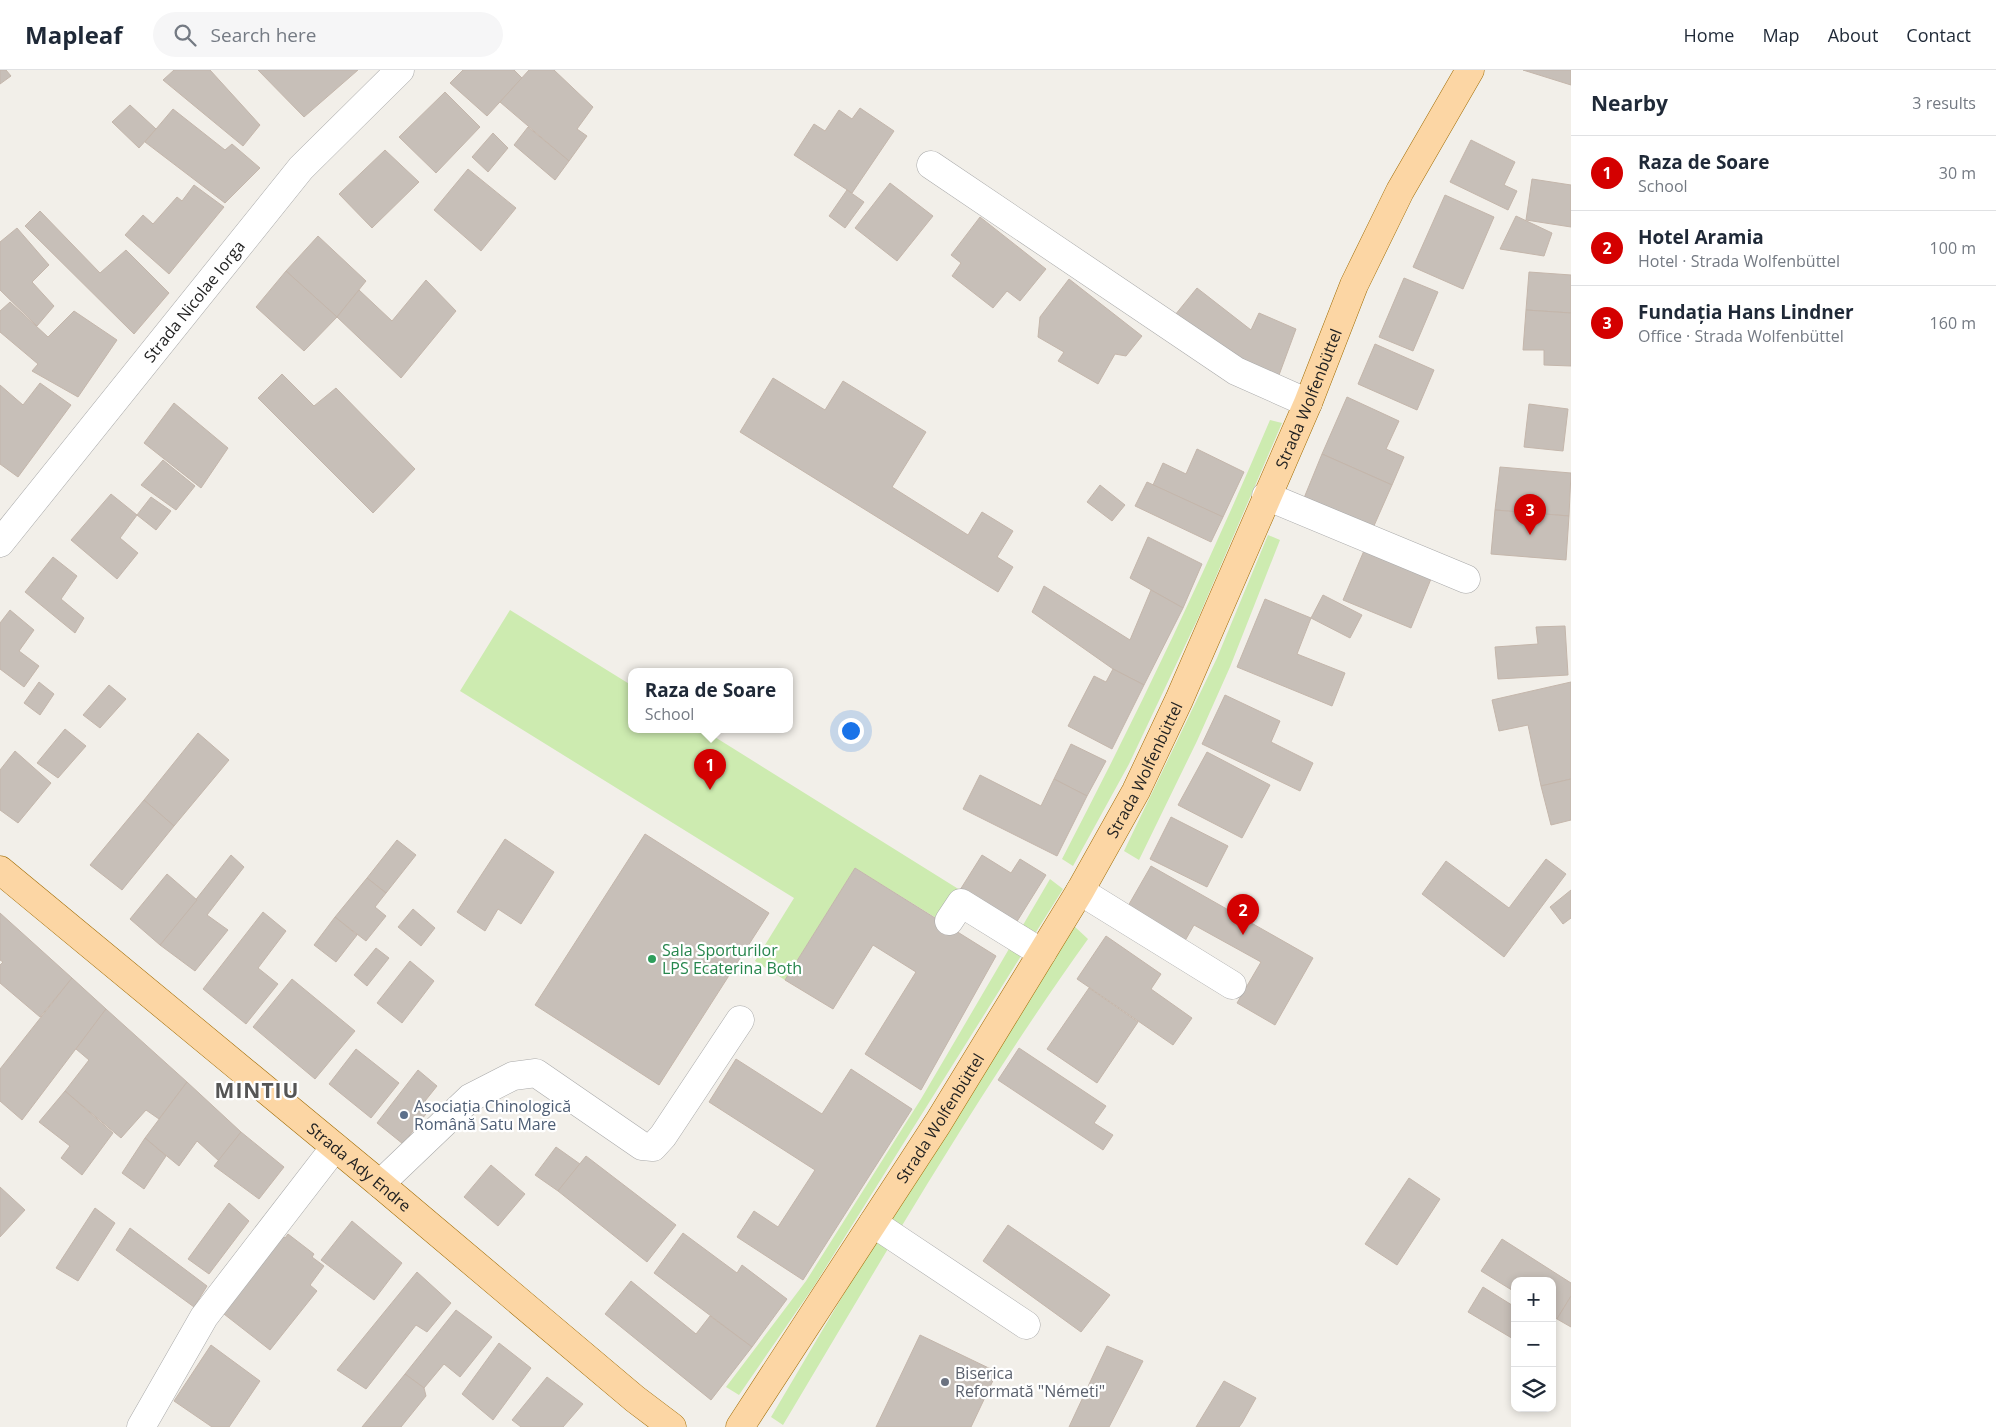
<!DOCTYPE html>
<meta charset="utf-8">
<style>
body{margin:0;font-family:"Open Sans",sans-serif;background:#f6f6f7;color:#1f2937}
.controls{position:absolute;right:15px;bottom:15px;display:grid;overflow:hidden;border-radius:10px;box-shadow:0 2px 8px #0003}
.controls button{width:45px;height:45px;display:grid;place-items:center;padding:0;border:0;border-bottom:1px solid #e0e1e3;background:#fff;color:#1f2937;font:25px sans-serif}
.you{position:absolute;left:850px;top:660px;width:18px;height:18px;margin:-12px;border:4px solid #fff;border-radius:50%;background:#1a73e8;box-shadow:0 0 0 8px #1a73e833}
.badge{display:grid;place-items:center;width:32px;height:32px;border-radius:50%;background:#d40000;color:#fff;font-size:16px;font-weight:700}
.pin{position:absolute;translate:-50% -41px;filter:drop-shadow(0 1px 2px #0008)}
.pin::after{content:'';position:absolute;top:26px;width:18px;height:15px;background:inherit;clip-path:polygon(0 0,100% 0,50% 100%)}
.popup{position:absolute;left:628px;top:598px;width:165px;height:65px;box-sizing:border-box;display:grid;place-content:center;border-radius:10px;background:#fff;filter:drop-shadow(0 1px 4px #0005);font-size:16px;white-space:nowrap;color:#747a83}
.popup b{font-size:19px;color:#1f2937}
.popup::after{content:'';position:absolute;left:50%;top:100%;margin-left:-10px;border:10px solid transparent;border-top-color:#fff}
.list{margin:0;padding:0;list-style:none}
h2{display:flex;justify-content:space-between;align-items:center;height:65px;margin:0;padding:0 20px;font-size:21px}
h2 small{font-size:16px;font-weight:400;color:#747a83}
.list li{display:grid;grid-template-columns:32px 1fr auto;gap:15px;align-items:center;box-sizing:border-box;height:75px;padding:0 20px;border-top:1px solid #e0e1e3}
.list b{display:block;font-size:19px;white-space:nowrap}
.list p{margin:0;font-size:16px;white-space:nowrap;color:#747a83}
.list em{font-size:16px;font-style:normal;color:#747a83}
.icon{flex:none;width:28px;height:28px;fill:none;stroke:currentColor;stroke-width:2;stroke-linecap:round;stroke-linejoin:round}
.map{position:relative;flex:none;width:1571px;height:1357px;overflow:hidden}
header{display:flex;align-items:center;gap:30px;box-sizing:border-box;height:70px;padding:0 25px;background:#fff;border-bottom:1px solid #e0e1e3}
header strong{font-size:24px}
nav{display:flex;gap:28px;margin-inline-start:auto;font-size:18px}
.search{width:350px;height:45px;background:#f6f6f7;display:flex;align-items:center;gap:12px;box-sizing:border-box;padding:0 18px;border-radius:28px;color:#747a83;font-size:19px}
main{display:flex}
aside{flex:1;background:#fff}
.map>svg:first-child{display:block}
</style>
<header>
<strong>Mapleaf</strong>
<div class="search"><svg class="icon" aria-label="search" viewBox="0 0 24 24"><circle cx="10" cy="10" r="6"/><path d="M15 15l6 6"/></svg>Search here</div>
<nav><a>Home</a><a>Map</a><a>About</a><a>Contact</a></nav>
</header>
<main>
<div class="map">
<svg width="1571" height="1357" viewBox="0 0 1571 1357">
<rect width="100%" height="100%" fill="#f2efe9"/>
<g fill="#cdebb0">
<path d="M1270 350 1282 353 1199 546 1129 694 1073 796 1062 789C1137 645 1207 499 1270 350Z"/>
<polygon points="1268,465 1280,470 1230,597 1197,671 1139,790 1124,781 1217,588"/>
<polygon points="510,540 631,615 631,659 702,659 960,820 941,851 855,798 785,910 755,891 794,828 460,621"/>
<polygon points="1050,809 1063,819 814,1216 739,1325 726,1317 806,1211 921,1029"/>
<path d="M1074 856 1088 869C977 1024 881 1191 783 1355L771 1347 877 1168Z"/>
</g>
<g fill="#c7bfb8" stroke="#c4b6ab">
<polygon points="0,0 6,0 11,6 0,14"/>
<polygon points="174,0 210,0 260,55 243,76 163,10"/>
<polygon points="258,0 358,0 304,47"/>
<polygon points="463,0 514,0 522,8 487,46 450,13"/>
<polygon points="529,0 554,0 593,37 577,59 587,66 569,91 500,32"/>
<polygon points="1523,0 1571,0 1571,15"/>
<polygon points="445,22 480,57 436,103 399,67"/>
<polygon points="130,35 156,59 139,78 112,52"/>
<polygon points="860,38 894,61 852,123 794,85 814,54 825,61 839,40 852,49"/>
<polygon points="173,39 225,80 232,74 260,98 225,133 145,72"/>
<polygon points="528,57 569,91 555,110 514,75"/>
<polygon points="493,63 508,78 488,102 472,87"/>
<polygon points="1471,70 1515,92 1504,115 1517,121 1508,140 1450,112"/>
<polygon points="385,80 419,112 372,158 339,124"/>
<polygon points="468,99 516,138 481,181 434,140"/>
<polygon points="1532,109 1571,115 1571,157 1526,150"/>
<polygon points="890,113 933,146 897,191 855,158"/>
<polygon points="194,115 224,137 169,204 125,165 143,145 153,154 177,127 182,131"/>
<polygon points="847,120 864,132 845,158 829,146"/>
<polygon points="1445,125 1494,147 1463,219 1413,197"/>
<polygon points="40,141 100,203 126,180 169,223 134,264 25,156"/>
<polygon points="1516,146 1552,163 1544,186 1500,179"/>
<polygon points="980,147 1046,199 1020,231 1007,221 993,238 952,206 961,193 951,185"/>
<polygon points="17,158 49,195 32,212 54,236 37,256 0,220 0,172"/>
<polygon points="318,166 366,211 337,247 286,201"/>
<polygon points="286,201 337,247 304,281 256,237"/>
<polygon points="1529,202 1571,205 1571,243 1526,240"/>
<polygon points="1404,208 1438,222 1413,281 1379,267"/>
<polygon points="1069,209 1142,266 1126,286 1115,284 1098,314 1058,291 1064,282 1038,267 1040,247"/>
<polygon points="426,210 456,241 401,308 337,247 359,220 392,251"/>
<polygon points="1197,218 1251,260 1259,243 1296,259 1279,305 1242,291 1175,245"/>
<polygon points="10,232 48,267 74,241 117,270 78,327 32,301 38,294 0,262 0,241"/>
<polygon points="1526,240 1571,243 1571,296 1544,295 1544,280 1523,280"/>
<polygon points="1375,274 1434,300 1417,340 1358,314"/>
<polygon points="282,304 314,336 336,318 415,399 373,443 258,328"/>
<polygon points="773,308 825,340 843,311 926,362 892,417 968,465 982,442 1013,461 997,487 1013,497 998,522 740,362"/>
<polygon points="40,313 71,335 18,407 0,394 0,315 23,335"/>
<polygon points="1347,327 1399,351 1386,379 1404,387 1392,415 1322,384"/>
<polygon points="174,333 228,378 201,418 144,373"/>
<polygon points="1529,334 1568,339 1563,381 1524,377"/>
<polygon points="1197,379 1244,402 1223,447 1153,415 1163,393 1186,404"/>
<polygon points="1322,384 1392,415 1373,458 1304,428"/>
<polygon points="163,390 195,416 176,440 141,415"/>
<polygon points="1500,397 1571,403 1569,446 1495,440"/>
<polygon points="1147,412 1223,447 1211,472 1135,436"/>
<polygon points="1100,415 1125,435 1112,451 1087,432"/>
<polygon points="111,424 137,445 120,468 138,483 117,509 71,470"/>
<polygon points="151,427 171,441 156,460 137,445"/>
<polygon points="1495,440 1569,446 1566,490 1491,484"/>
<polygon points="1148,467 1202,494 1183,538 1130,508"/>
<polygon points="1366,476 1433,504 1411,558 1343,530"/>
<polygon points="53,487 77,506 61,529 84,548 75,563 25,522"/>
<polygon points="1044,516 1130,570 1151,520 1183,538 1144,615 1113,599 1032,542"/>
<polygon points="1323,525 1362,545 1350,568 1311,548"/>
<polygon points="1265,529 1311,548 1297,584 1345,603 1332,636 1237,597"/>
<polygon points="10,540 34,560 19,581 39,596 24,617 0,599 0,553"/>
<polygon points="1565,556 1568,605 1498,609 1495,577 1538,574 1536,557"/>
<polygon points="1113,599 1144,615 1112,679 1068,656 1094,606 1106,612"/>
<polygon points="39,612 54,624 40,645 24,633"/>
<polygon points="1571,612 1571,709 1541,716 1528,655 1499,661 1492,630"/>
<polygon points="109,615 126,629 100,658 83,645"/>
<polygon points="1225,625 1280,651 1271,672 1313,693 1300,721 1202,674"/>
<polygon points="65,659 86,676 58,708 37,693"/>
<polygon points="198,663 229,690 174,756 144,730"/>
<polygon points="1071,674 1106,691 1087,726 1054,709"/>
<polygon points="15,681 51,713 18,753 0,740 0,700"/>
<polygon points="1207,682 1270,715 1242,768 1178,735"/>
<polygon points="980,705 1041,736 1054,709 1087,726 1057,786 963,739"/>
<polygon points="1571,709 1571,750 1551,755 1541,716"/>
<polygon points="144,730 174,756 122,820 90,795"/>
<polygon points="1171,747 1228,776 1207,817 1150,789"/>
<polygon points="645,764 769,843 659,1015 535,935"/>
<polygon points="505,769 554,802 521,854 498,839 485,861 457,842"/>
<polygon points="397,770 416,785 386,823 367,808"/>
<polygon points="231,785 244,797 207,845 228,860 195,901 160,875"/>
<polygon points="982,785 1011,803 1020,789 1046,805 1016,853 960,820"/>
<polygon points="1546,789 1566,804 1504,887 1422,824 1446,791 1509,838"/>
<polygon points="1151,796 1313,888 1275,955 1237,933 1261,892 1194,855 1182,876 1124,843"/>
<polygon points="855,798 996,886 921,1020 865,984 916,902 873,875 833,939 785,910"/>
<polygon points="167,804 197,830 160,875 130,849"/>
<polygon points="367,808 386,823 375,837 386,846 366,871 335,847"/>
<polygon points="1571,820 1571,848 1563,854 1550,837"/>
<polygon points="413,839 435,858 421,876 398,857"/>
<polygon points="263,842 286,861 258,898 278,914 246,954 203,919"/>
<polygon points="0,843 72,908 40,947 0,913 0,895 3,892 0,890"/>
<polygon points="335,847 357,865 336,892 314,875"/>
<polygon points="1106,866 1161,904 1151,919 1192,948 1173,975 1077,909"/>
<polygon points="376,878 389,888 367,916 354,905"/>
<polygon points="410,891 434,911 402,953 377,933"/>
<polygon points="72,908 106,939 22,1050 0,1031 0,999"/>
<polygon points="292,909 355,961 315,1009 253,957"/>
<polygon points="1089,918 1138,952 1097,1013 1047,979"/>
<polygon points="106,939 187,1012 159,1049 146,1040 121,1068 65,1021 89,990 76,979"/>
<polygon points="1019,978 1106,1036 1094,1053 1113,1065 1103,1080 998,1010"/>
<polygon points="356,979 399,1013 371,1048 329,1014"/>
<polygon points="736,989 822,1044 851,999 912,1039 803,1210 737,1167 754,1141 778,1157 815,1100 709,1032"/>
<polygon points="418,1000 437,1016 425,1031 432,1036 403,1074 377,1053"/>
<polygon points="187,1012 241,1062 219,1091 197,1071 179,1096 145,1068"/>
<polygon points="65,1021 113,1063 82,1105 61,1088 70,1076 39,1052"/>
<polygon points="241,1062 284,1097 259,1129 214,1096"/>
<polygon points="145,1068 166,1086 144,1119 122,1103"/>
<polygon points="556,1077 580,1094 558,1121 535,1105"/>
<polygon points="586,1086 676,1155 647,1192 558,1121"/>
<polygon points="491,1095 525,1124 498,1156 464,1127"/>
<polygon points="1409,1108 1440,1129 1397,1195 1365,1174"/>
<polygon points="0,1117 25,1140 0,1167"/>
<polygon points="229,1133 249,1151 209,1204 188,1189"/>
<polygon points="95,1138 115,1153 78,1211 56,1198"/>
<polygon points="352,1151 402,1193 374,1230 321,1190"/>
<polygon points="1008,1155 1110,1225 1081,1262 983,1191"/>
<polygon points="130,1158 207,1216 194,1237 116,1180"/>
<polygon points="276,1160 285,1168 288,1164 314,1184 312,1187 324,1196 310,1215 317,1221 270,1280 215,1237"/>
<polygon points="683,1163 737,1203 742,1195 787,1229 752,1277 654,1203"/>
<polygon points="1502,1169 1571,1213 1571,1226 1557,1249 1552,1246 1552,1211 1515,1211 1515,1222 1481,1201"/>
<polygon points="417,1202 451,1233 427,1262 416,1255 366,1319 337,1300"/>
<polygon points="631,1211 696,1264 710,1246 752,1277 711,1330 605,1244"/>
<polygon points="1483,1217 1515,1237 1515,1270 1468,1242"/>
<polygon points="1571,1226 1571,1257 1557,1249"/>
<polygon points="456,1240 492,1267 460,1307 444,1294 424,1318 405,1304"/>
<polygon points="920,1265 997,1302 971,1357 876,1357"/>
<polygon points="499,1273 531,1298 493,1350 462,1324"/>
<polygon points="211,1275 260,1311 229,1357 212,1357 174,1331"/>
<polygon points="1107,1276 1143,1291 1109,1357 1069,1357"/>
<polygon points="405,1304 424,1318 426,1326 401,1357 362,1357"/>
<polygon points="547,1307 583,1334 563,1357 521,1357 512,1350"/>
<polygon points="1224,1311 1256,1328 1242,1353 1239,1357 1196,1357"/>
</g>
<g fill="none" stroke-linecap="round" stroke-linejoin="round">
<g stroke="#a9a9a9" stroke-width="29">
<g id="minor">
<polyline points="931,95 1236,301 1308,333"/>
<polyline points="1266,426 1466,509"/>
<path id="s1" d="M0 473 301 98 400 0"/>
<polyline points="1080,821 1232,915"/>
<polyline points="949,851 961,833 1042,883"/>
<polyline points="380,1114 470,1028 513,1006 536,1003 642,1076 653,1077 663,1066 740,950"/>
<polyline points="873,1153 1026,1255"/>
<polyline points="141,1357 204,1247 335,1077"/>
</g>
</g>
<g stroke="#a06b00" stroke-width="29">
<g id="major">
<path id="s2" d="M0 800 380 1114 635 1329 672 1357"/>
<path id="s3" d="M740 1357 938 1053 1080 821 1136 721 1179 630 1308 333 1354 215 1400 121 1470 0"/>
</g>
</g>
<use href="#minor" stroke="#fff" stroke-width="28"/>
<use href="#major" stroke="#fcd6a4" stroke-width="28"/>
</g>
<circle fill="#2e9e5b" stroke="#fff" stroke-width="2" cx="652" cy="889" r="5"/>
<circle fill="#5c6f8a" stroke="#fff" stroke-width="2" cx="404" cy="1045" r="5"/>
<circle fill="#6b7280" stroke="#fff" stroke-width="2" cx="945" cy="1312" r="5"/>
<g text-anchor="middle" stroke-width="4.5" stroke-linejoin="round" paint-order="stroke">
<g font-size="16" fill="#222" stroke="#fff">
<text dy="6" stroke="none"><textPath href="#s1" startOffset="310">Strada Nicolae Iorga</textPath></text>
<text dy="6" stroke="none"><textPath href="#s3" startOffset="1178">Strada Wolfenbüttel</textPath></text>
<text dy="6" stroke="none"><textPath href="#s3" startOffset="772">Strada Wolfenbüttel</textPath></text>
<text dy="6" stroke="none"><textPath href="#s3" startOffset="368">Strada Wolfenbüttel</textPath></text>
<text dy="6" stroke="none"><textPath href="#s2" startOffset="466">Strada Ady Endre</textPath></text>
</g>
<g font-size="16" fill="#27864d" stroke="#fff" text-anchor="start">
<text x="662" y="886">Sala Sporturilor<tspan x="662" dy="18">LPS Ecaterina Both</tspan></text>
</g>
<g font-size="16" fill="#4e5e75" stroke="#fff" text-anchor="start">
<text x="414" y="1042">Asociația Chinologică<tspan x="414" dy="18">Română Satu Mare</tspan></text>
</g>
<g font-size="16" fill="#5b616d" stroke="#fff" text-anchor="start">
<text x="955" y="1309">Biserica<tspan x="955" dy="18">Reformată "Németi"</tspan></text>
</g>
<g font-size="21" font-weight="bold" letter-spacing="1" fill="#555" stroke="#fff">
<text x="257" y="1028">MINTIU</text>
</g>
</g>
</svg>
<div class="controls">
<button>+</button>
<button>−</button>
<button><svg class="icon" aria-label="layers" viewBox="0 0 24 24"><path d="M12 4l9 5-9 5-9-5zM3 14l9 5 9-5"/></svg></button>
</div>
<div class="you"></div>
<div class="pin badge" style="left:710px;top:720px">1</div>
<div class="popup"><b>Raza de Soare</b>School</div>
<div class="pin badge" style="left:1243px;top:865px">2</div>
<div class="pin badge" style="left:1530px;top:465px">3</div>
</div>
<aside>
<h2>Nearby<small>3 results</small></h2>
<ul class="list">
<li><span class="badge">1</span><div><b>Raza de Soare</b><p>School</p></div><em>30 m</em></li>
<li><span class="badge">2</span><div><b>Hotel Aramia</b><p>Hotel · Strada Wolfenbüttel</p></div><em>100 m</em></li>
<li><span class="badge">3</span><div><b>Fundația Hans Lindner</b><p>Office · Strada Wolfenbüttel</p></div><em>160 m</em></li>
</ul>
</aside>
</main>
